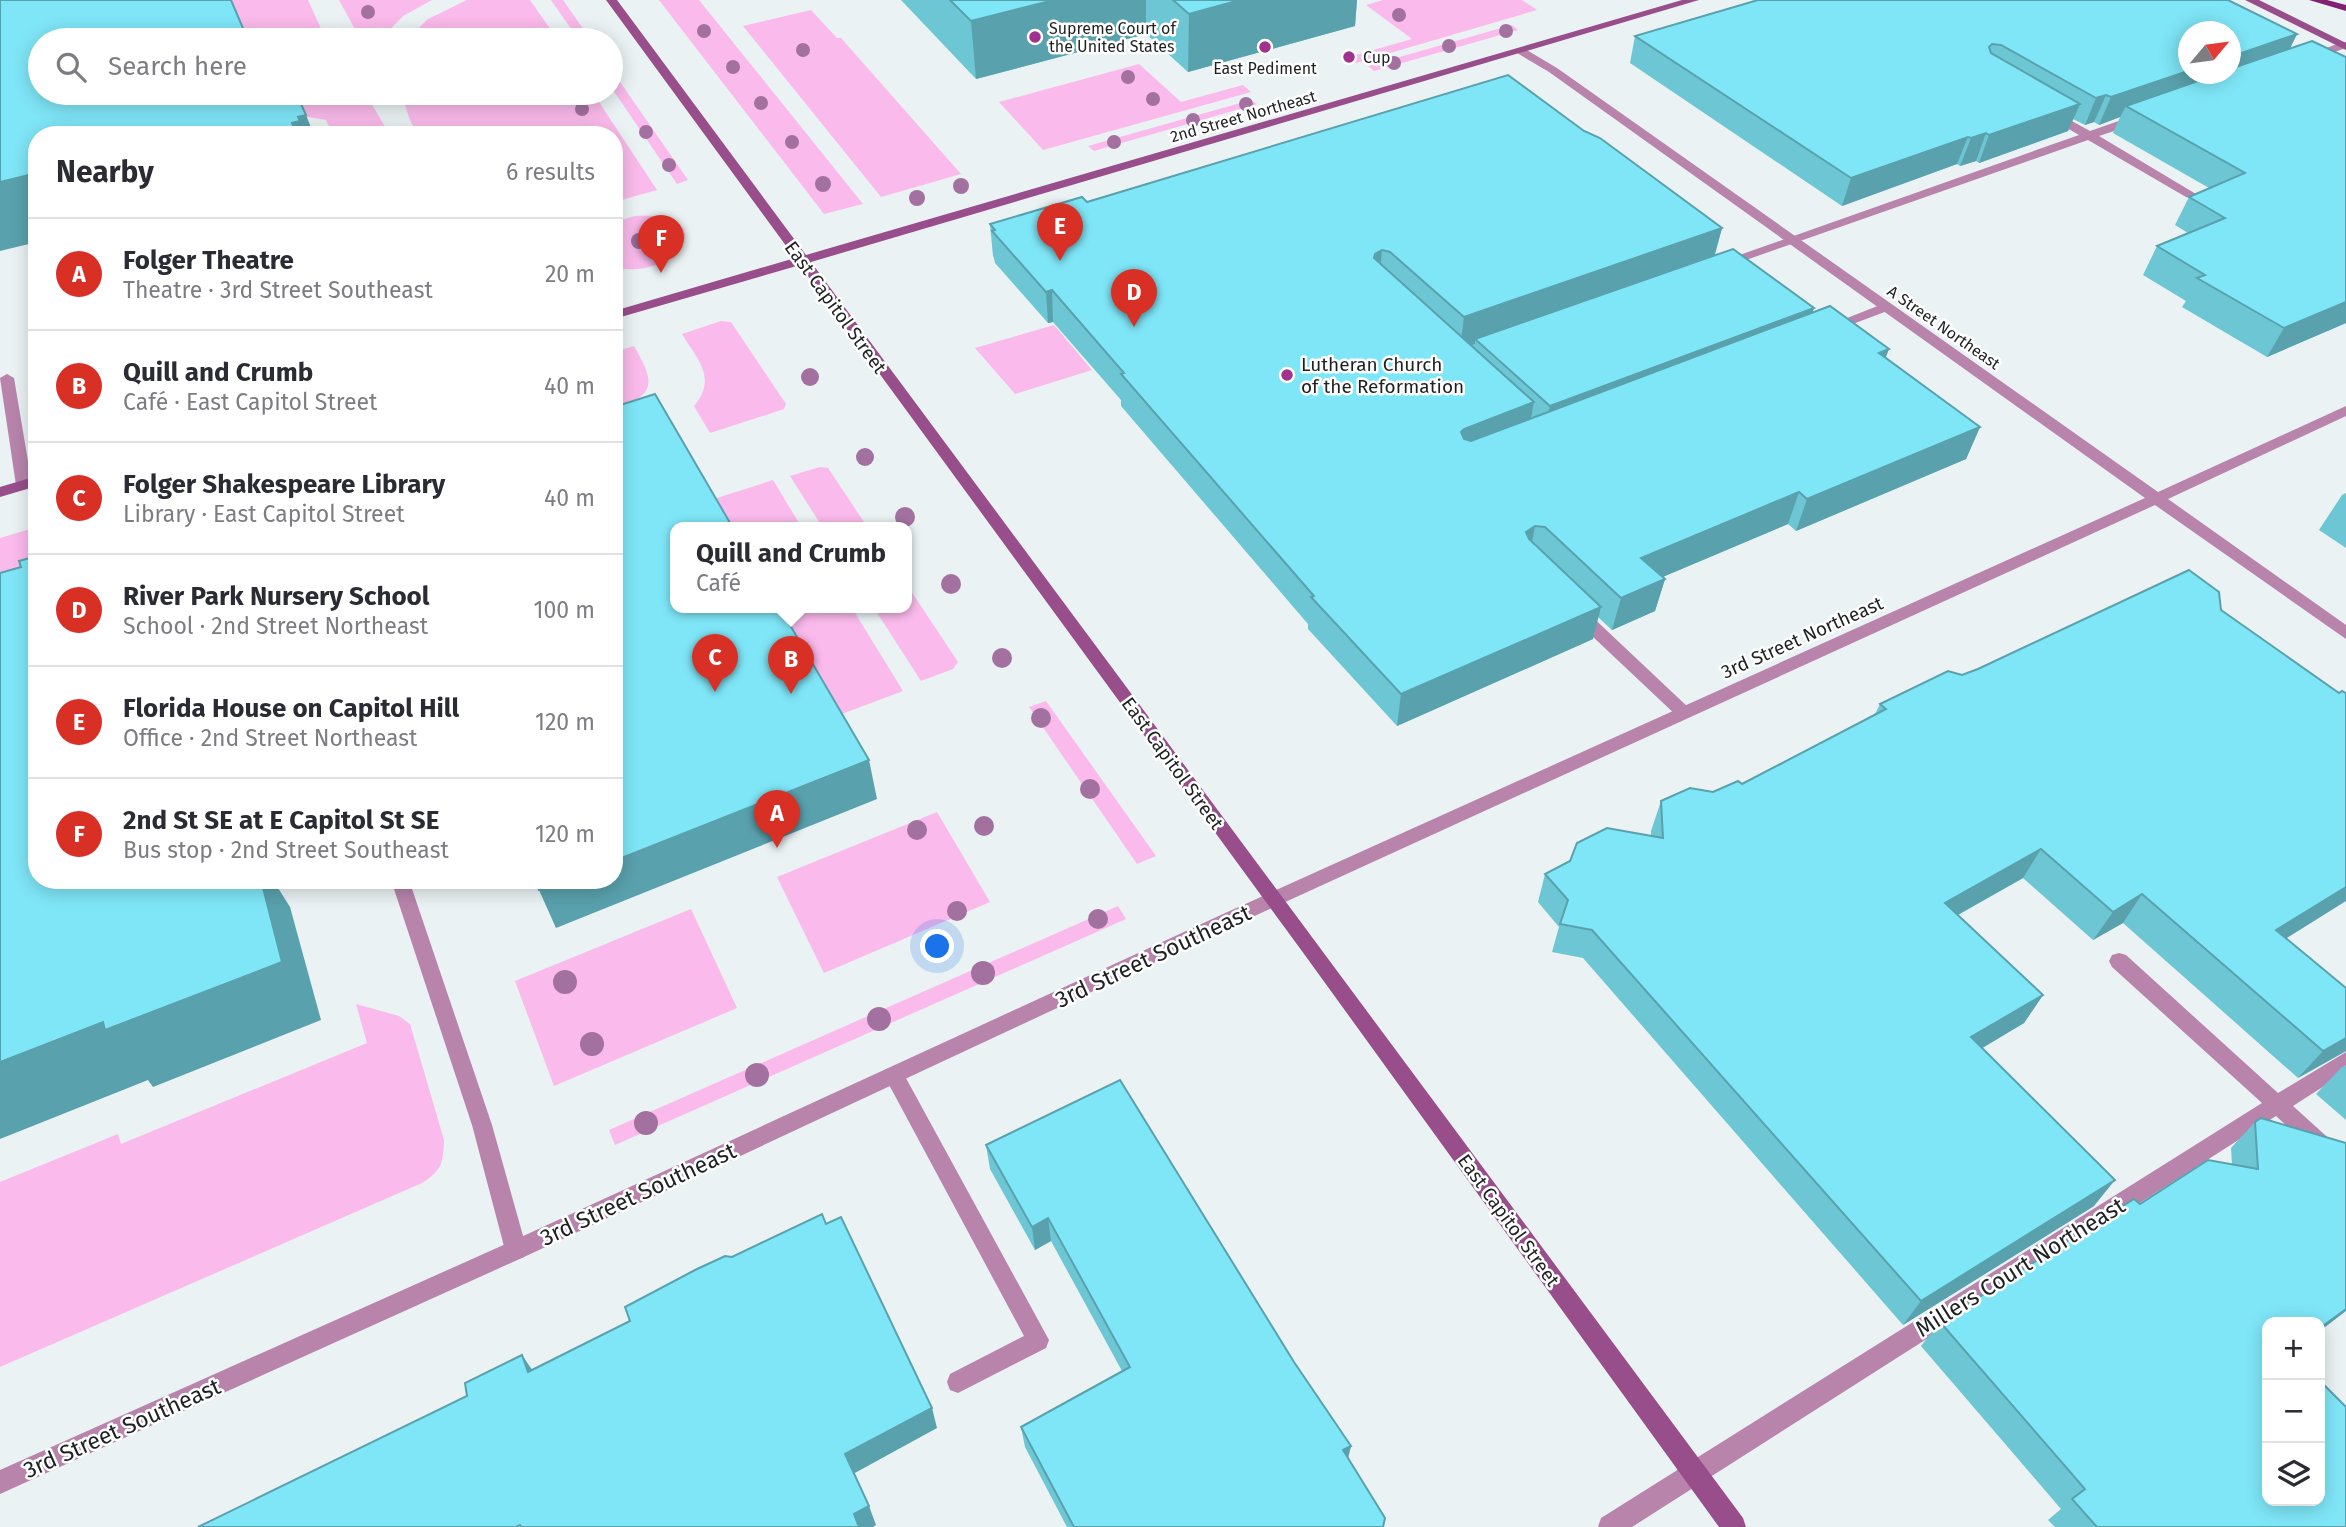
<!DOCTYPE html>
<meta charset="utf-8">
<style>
body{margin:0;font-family:"Fira Sans",sans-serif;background:#f2f2f3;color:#2b2b33}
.controls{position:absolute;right:21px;bottom:21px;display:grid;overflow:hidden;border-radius:14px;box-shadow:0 4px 18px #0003}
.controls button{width:63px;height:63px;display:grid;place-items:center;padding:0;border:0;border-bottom:2px solid #e1e1e2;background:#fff;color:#2b2b33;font:35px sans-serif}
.compass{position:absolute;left:2178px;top:21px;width:63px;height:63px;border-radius:50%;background:#fff;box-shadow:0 4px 18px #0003;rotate:61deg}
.you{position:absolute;left:938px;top:947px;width:24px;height:24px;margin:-18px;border:5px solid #fff;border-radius:50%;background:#1a73e8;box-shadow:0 0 0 10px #1a73e833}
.badge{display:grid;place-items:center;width:46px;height:46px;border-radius:50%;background:#d93025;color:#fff;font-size:23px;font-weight:700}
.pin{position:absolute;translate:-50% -58px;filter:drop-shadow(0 2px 4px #0008)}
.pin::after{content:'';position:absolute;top:37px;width:24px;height:21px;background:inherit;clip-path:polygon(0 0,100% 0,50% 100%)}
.popup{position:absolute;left:670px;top:522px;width:242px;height:91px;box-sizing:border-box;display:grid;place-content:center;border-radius:14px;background:#fff;filter:drop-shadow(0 2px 5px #0005);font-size:23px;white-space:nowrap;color:#7c7c81}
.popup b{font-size:26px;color:#2b2b33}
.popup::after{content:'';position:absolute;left:50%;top:100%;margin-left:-14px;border:14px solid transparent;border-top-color:#fff}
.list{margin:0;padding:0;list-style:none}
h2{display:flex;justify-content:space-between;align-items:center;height:91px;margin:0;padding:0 28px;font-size:30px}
h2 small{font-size:23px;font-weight:400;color:#7c7c81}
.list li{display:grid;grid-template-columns:46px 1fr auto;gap:21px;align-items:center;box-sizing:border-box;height:112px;padding:0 28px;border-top:2px solid #e1e1e2}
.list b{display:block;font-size:26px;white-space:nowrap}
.list p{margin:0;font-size:23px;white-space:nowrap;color:#7c7c81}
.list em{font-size:23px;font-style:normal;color:#7c7c81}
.icon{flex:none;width:38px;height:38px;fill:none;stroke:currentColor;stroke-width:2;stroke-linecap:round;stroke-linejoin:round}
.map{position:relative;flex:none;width:2346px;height:1527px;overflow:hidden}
.search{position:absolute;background:#fff;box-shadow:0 4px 18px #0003;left:28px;top:28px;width:595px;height:77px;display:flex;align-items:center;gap:18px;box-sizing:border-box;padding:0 24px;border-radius:38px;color:#7c7c81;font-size:26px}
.panel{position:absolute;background:#fff;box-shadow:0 4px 18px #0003;left:28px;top:126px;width:595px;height:763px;border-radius:28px}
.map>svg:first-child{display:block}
</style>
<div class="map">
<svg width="2346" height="1527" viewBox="0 0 2346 1527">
<rect width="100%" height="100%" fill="#eaf2f3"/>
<g fill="#fabaeb">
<polygon points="229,0 308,0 326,40 247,40"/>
<polygon points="339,0 432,0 403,16 380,40 361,40"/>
<polygon points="467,0 530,0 558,40 406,40 428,19"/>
<polygon points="551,0 563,0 591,40 579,40"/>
<polygon points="659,0 699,0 863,204 824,214"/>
<polygon points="1383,0 1522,0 1537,10 1356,63 1349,57 1412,39 1366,5"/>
<polygon points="811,10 837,38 841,38 961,174 881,197 743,26"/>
<polygon points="1512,25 1518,30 1374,71 1368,66"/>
<polygon points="1139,64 1181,102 1243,85 1251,92 1043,150 999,102"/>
<polygon points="611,69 688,180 677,184 611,87"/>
<polygon points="270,93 365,93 390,135 333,135 326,120 309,117 283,123"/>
<polygon points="401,93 593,93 657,190 614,202 614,135 418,135 410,120"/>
<polygon points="1251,100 1257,104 1094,151 1088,146"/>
<path d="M635 216C728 211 673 283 614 267V222Z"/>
<path d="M721 321 731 322 786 404 784 409 710 433 694 406C718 378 697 359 682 334Z"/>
<polygon points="1054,325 1092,370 1015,394 975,348"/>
<path d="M634 346C654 381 658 395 614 409V352Z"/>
<polygon points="820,467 828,468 868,528 823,528 790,476"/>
<polygon points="773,480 802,528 731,528 714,499"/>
<polygon points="37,527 37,618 0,637 0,538"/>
<polygon points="907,585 958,662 953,669 921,681 874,608 906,608"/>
<polygon points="778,608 852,608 903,691 839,715"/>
<polygon points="1046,701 1156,856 1137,864 1029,707"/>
<polygon points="937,812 990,902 824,973 777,877"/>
<polygon points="1118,906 1126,919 615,1145 609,1130"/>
<polygon points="691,909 737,1008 554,1086 515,981"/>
<path d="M356 1004 399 1016 410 1024 444 1140C443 1164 442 1170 422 1183L0 1367V1182L118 1134 121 1144 367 1043Z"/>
</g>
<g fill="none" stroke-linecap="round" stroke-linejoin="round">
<g fill="#b884ac" fill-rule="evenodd">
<polygon points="2346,42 2346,48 2308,61 2302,58 2339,43"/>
<polygon points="2050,109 2090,131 2133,116 2141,116 2141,122 2099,136 2196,194 2190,198 2186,197 2088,140 1726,267 1716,267 1714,264 2079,135 2046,116 2044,113"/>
<polygon points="1885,303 1892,307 1890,310 1834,331 1824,331 1822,328"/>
<polygon points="7,374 14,378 32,485 24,490 16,485 0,378"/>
<polygon points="1580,609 1586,611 1690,709 1693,713 1690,717 1678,717 1574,619 1572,615 1574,611"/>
<polygon points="391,880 409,880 492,1125 527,1250 524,1257 516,1260 508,1257 505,1250 472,1125"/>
<polygon points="2119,953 2126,955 2278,1093 2346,1052 2346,1072 2293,1106 2346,1154 2346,1177 2339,1174 2276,1116 1632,1527 1598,1527 1601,1518 2262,1103 2112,967 2109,961 2112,955"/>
<polygon points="894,1066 901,1069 1049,1340 1046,1348 958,1393 950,1390 947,1382 950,1374 1024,1336 887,1081 884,1075 887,1069"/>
</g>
<polygon fill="#b884ac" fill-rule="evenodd" points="1517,49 1525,49 1557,68 2158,492 2346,406 2346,416 2168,499 2346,625 2346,639 2155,505 1237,924 524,1257 0,1494 0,1470 508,1243 1223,914 2145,498 1549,72 1517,53"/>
<g fill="#984e8a" fill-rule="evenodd">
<polygon points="606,0 617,0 806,255 1682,0 1699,0 811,262 1743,1518 1746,1527 1719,1527 1307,958 800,265 614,319 614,311 795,258"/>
<polygon points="2245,0 2259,0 2346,43 2346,50"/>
<polygon points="37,476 37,486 0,497 0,487"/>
</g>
<polygon fill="#802271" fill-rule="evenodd" points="2309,0 2327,0 2346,5 2346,11"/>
</g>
<g fill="#a371a0">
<circle cx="368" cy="12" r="7"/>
<circle cx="1399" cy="15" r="7"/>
<circle cx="704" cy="31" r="7"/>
<circle cx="1506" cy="31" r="7"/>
<circle cx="1449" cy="46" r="7"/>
<circle cx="803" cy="50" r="7"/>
<circle cx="1394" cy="63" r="7"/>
<circle cx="733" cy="67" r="7"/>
<circle cx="1128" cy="77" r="7"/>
<circle cx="1153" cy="99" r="7"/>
<circle cx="761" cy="103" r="7"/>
<circle cx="1246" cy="104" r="7"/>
<circle cx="582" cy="109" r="7"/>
<circle cx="1193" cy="120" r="7"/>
<circle cx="646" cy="132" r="7"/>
<circle cx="792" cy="142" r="7"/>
<circle cx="1114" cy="142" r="7"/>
<circle cx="669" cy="165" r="7"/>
<circle cx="823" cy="184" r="8"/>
<circle cx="961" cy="186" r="8"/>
<circle cx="917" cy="198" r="8"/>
<circle cx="639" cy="241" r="8"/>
<circle cx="810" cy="377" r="9"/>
<circle cx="865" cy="457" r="9"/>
<circle cx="905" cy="517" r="10"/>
<circle cx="951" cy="584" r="10"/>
<circle cx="1002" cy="658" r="10"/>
<circle cx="1041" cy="718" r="10"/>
<circle cx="1090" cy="789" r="10"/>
<circle cx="984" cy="826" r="10"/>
<circle cx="917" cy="830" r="10"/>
<circle cx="957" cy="911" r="10"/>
<circle cx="1098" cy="919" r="10"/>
<circle cx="983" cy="973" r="12"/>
<circle cx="565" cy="982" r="12"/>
<circle cx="879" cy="1019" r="12"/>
<circle cx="592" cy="1044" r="12"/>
<circle cx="757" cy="1075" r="12"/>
<circle cx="646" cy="1123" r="12"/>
</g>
<g fill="#6dc6d4">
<polygon points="901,0 1357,0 1355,26 1188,72 1146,34 976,79"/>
<polygon points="2297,34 2290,48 2346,323 2267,357 2182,307 2186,301 2143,275 2157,246 2188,233 2175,225 2189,197 2209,188 2113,133 2120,117 2099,125 2094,122 2085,125 2073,119 2068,131 1979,163 1976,161 1960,166 1957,164 1842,206 1630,63 1635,36"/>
<polygon points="1584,131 1722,228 1715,255 1814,308 1812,313 1886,357 1980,427 1966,459 1796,531 1788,524 1662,577 1665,579 1655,611 1612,630 1598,617 1593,639 1397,726 1308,629 1308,624 1121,406 1121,400 1053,322 1048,323 995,263 994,258 993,256 990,224 1087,202"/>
<polygon points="2346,493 2346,548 2319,530 2342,495"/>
<polygon points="2221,610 2286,938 2346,988 2346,1051 2298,1078 2123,923 2093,940 2023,878 1958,915 2043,995 2024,1023 1982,1048 2094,1206 1903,1325 1583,958 1552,952 1559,927 1538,902 1545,874 1570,861 1651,836 1651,831 1661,801 1713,792 1742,784 1875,714 1880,704 1962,675"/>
<polygon points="2346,1065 2346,1120 2316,1094 2342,1067"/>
<polygon points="2255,1122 2267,1322 2346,1527 2055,1527 2048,1520 2061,1509 1921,1346 1940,1322 2140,1204 2232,1164 2231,1148"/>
<polygon points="986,1145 1294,1362 1351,1446 1348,1458 1383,1527 1067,1527 1025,1447 1021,1427 1122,1371 1051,1241 1035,1250 990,1169"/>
</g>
<g fill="#59a1ad">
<polygon points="1054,0 1146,0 1146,34 976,79 971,21"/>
<polygon points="1240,0 1357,0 1355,26 1188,72 1189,14"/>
<polygon points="2297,34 2284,61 2126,106 2120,117 2099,125 2111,97 2188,71 2188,74 2230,74 2230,57"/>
<polygon points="2106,95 2094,122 2085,125 2096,98"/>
<polygon points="2080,104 2068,131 1979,163 1989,135"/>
<polygon points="306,115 314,135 262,135 292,123 298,117"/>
<polygon points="1986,133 1976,161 1960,166 1971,138"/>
<polygon points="1968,137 1957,164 1842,206 1851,178"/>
<polygon points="37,173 37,242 0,251 0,182"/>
<polygon points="1722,228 1713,260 1475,339 1475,344 1460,349 1464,317"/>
<polygon points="1382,250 1379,282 1372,286 1375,254"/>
<polygon points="1052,290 1053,322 1048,323 1046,292"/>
<polygon points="2346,302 2346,323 2267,357 2284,328"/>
<polygon points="1814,308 1807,329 1546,427 1550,406"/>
<polygon points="1889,349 1877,381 1879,353"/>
<polygon points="1534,402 1528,434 1459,461 1461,432 1464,429"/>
<polygon points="1980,427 1966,459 1796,531 1807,499"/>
<polygon points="1799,492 1788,524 1632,590 1641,558"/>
<polygon points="1535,526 1529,558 1526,532"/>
<polygon points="1665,579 1655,611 1612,630 1621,598"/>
<polygon points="1601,607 1593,639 1397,726 1401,694"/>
<polygon points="869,760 877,799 556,928 539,890 565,880 614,880 614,861"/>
<polygon points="2041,849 2023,878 1929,931 1945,903"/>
<polygon points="255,880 273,880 290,907 321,1020 153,1087 148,1080 0,1139 0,1062"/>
<polygon points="2346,887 2346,901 2253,959 2276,930"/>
<polygon points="2142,894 2123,923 2093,940 2113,912"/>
<polygon points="2043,995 2024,1023 1954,1065 1971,1037"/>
<polygon points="2346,1038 2346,1051 2298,1078 2323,1051"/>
<polygon points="2115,1180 2094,1206 1903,1325 1921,1301"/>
<polygon points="1048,1218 1051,1241 1035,1250 1032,1227"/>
<polygon points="2346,1309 2346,1311 2320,1331 2320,1328"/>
<polygon points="522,1355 537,1377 528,1372"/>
<polygon points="932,1408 937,1428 853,1474 845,1454"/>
<polygon points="1351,1446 1346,1466 1343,1450"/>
<polygon points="869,1506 876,1525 873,1527 859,1527 854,1514"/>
</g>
<g fill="#7fe6f7" stroke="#59a1ad" stroke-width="2">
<polygon points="0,0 231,0 248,40 40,40 40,93 296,93 306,115 298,117 300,121 292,123 294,127 262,135 37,135 37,173 0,182"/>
<polygon points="950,0 1054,0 971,21"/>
<polygon points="1173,0 1240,0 1189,14"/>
<polygon points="1758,0 2228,0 2297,34 2230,57 2230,32 2188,32 2188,71 2111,97 2106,95 2096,98 2001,45 1992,44 1989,47 1991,53 2080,104 1989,135 1986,133 1971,138 1968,137 1851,178 1635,36"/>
<polygon points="2312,41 2346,57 2346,302 2284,328 2197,278 2205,275 2157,246 2225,218 2189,197 2245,173 2126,106 2218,74 2230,74 2230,69"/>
<polygon points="1508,75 1584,131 1600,138 1722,228 1464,317 1390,252 1382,250 1375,254 1374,258 1534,402 1464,429 1461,432 1464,439 1471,441 1830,306 1889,349 1879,353 1980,427 1807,499 1799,492 1641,558 1665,579 1621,598 1545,527 1535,526 1526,532 1529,539 1601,607 1401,694 1311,597 1314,596 1121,374 1124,373 1052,290 1046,292 992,231 995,230 990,224 1082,197 1087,202"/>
<polygon points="1733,249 1814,308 1550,406 1475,339"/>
<polygon points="655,394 733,528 676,528 676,608 780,608 869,760 614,861 614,407"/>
<polygon points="37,556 37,880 261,880 282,962 105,1030 103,1022 0,1062 0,573 21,567 19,561"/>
<polygon points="2189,570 2219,592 2221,610 2339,693 2342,691 2346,693 2346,887 2276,930 2346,988 2346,1038 2323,1051 2142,894 2113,912 2041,849 1945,903 2043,995 1971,1037 2115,1180 1921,1301 1592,930 1560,924 1568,900 1545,874 1570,861 1577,843 1607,828 1663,838 1661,801 1690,788 1713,792 1738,781 1742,784 1886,709 1880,704 1948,671 1962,675 1978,669"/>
<polygon points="535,880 565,880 539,890"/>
<polygon points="1120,1080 1294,1362 1351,1446 1343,1450 1385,1518 1383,1527 1074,1527 1021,1427 1130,1367 1048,1218 1032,1227 986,1145"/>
<polygon points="2261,1118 2346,1143 2346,1309 2320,1328 2320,1322 2267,1322 2267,1501 2320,1501 2320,1381 2346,1407 2346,1527 2097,1527 2072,1499 2085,1489 1940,1322 2134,1199 2140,1204 2208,1160 2258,1169 2255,1122"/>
<polygon points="822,1214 826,1224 841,1217 932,1408 845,1454 869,1506 854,1514 859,1527 521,1527 520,1525 516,1527 198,1527 467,1396 465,1383 522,1355 528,1372 630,1321 625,1307 695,1270 725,1256 732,1257"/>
</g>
<g fill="#a1318f" stroke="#fff" stroke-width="2.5">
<circle cx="1035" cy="37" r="7"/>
<circle cx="1265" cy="47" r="7"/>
<circle cx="1349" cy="57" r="7"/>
<circle cx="1287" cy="375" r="7"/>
</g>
<g text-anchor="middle" stroke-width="5" stroke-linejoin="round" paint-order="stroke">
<g font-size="16" fill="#1e2121" stroke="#fff" text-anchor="start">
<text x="1049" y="34">Supreme Court of<tspan x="1049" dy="18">the United States</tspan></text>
<text x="1363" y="63">Cup</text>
<text x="1265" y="74" text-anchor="middle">East Pediment</text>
</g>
<g font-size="16" fill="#1e2121" stroke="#fff">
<text transform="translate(1243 116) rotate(-16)" y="6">2nd Street Northeast</text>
<text transform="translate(1944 327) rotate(35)" y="6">A Street Northeast</text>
</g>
<g font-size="19" fill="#1e2121" stroke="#fff">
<text transform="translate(836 307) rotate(54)" y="7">East Capitol Street</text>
<text transform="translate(1802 637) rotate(-24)" y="7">3rd Street Northeast</text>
<text transform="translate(1173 763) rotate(54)" y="7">East Capitol Street</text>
<text transform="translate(1509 1220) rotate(54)" y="7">East Capitol Street</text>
</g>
<g font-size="19" fill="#1e2121" stroke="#fff" text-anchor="start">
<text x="1301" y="371">Lutheran Church<tspan x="1301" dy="22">of the Reformation</tspan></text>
</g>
<g font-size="23" fill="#1e2121" stroke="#fff">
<text transform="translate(1153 956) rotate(-25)" y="8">3rd Street Southeast</text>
<text transform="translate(638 1194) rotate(-25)" y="8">3rd Street Southeast</text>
<text transform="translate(2020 1267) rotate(-32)" y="8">Millers Court Northeast</text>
<text transform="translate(122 1428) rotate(-24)" y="8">3rd Street Southeast</text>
</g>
</g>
</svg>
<div class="controls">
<button>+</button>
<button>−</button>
<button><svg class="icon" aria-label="layers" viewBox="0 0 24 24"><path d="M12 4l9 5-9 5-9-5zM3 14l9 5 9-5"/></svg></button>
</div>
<svg class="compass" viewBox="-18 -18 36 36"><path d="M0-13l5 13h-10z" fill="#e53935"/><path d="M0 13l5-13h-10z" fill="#7c7c81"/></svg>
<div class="you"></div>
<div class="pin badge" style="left:777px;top:848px">A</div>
<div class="pin badge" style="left:791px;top:694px">B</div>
<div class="popup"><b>Quill and Crumb</b>Café</div>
<div class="pin badge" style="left:715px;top:692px">C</div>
<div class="pin badge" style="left:1134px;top:327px">D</div>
<div class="pin badge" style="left:1060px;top:261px">E</div>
<div class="pin badge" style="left:661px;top:273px">F</div>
<div class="search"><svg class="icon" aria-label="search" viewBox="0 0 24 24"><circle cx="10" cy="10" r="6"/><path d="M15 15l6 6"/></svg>Search here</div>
<section class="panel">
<h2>Nearby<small>6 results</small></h2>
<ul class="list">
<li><span class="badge">A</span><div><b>Folger Theatre</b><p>Theatre · 3rd Street Southeast</p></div><em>20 m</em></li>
<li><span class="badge">B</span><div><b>Quill and Crumb</b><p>Café · East Capitol Street</p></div><em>40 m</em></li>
<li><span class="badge">C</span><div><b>Folger Shakespeare Library</b><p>Library · East Capitol Street</p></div><em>40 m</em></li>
<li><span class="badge">D</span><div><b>River Park Nursery School</b><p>School · 2nd Street Northeast</p></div><em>100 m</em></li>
<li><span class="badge">E</span><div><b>Florida House on Capitol Hill</b><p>Office · 2nd Street Northeast</p></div><em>120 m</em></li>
<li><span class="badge">F</span><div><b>2nd St SE at E Capitol St SE</b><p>Bus stop · 2nd Street Southeast</p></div><em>120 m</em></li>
</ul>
</section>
</div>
